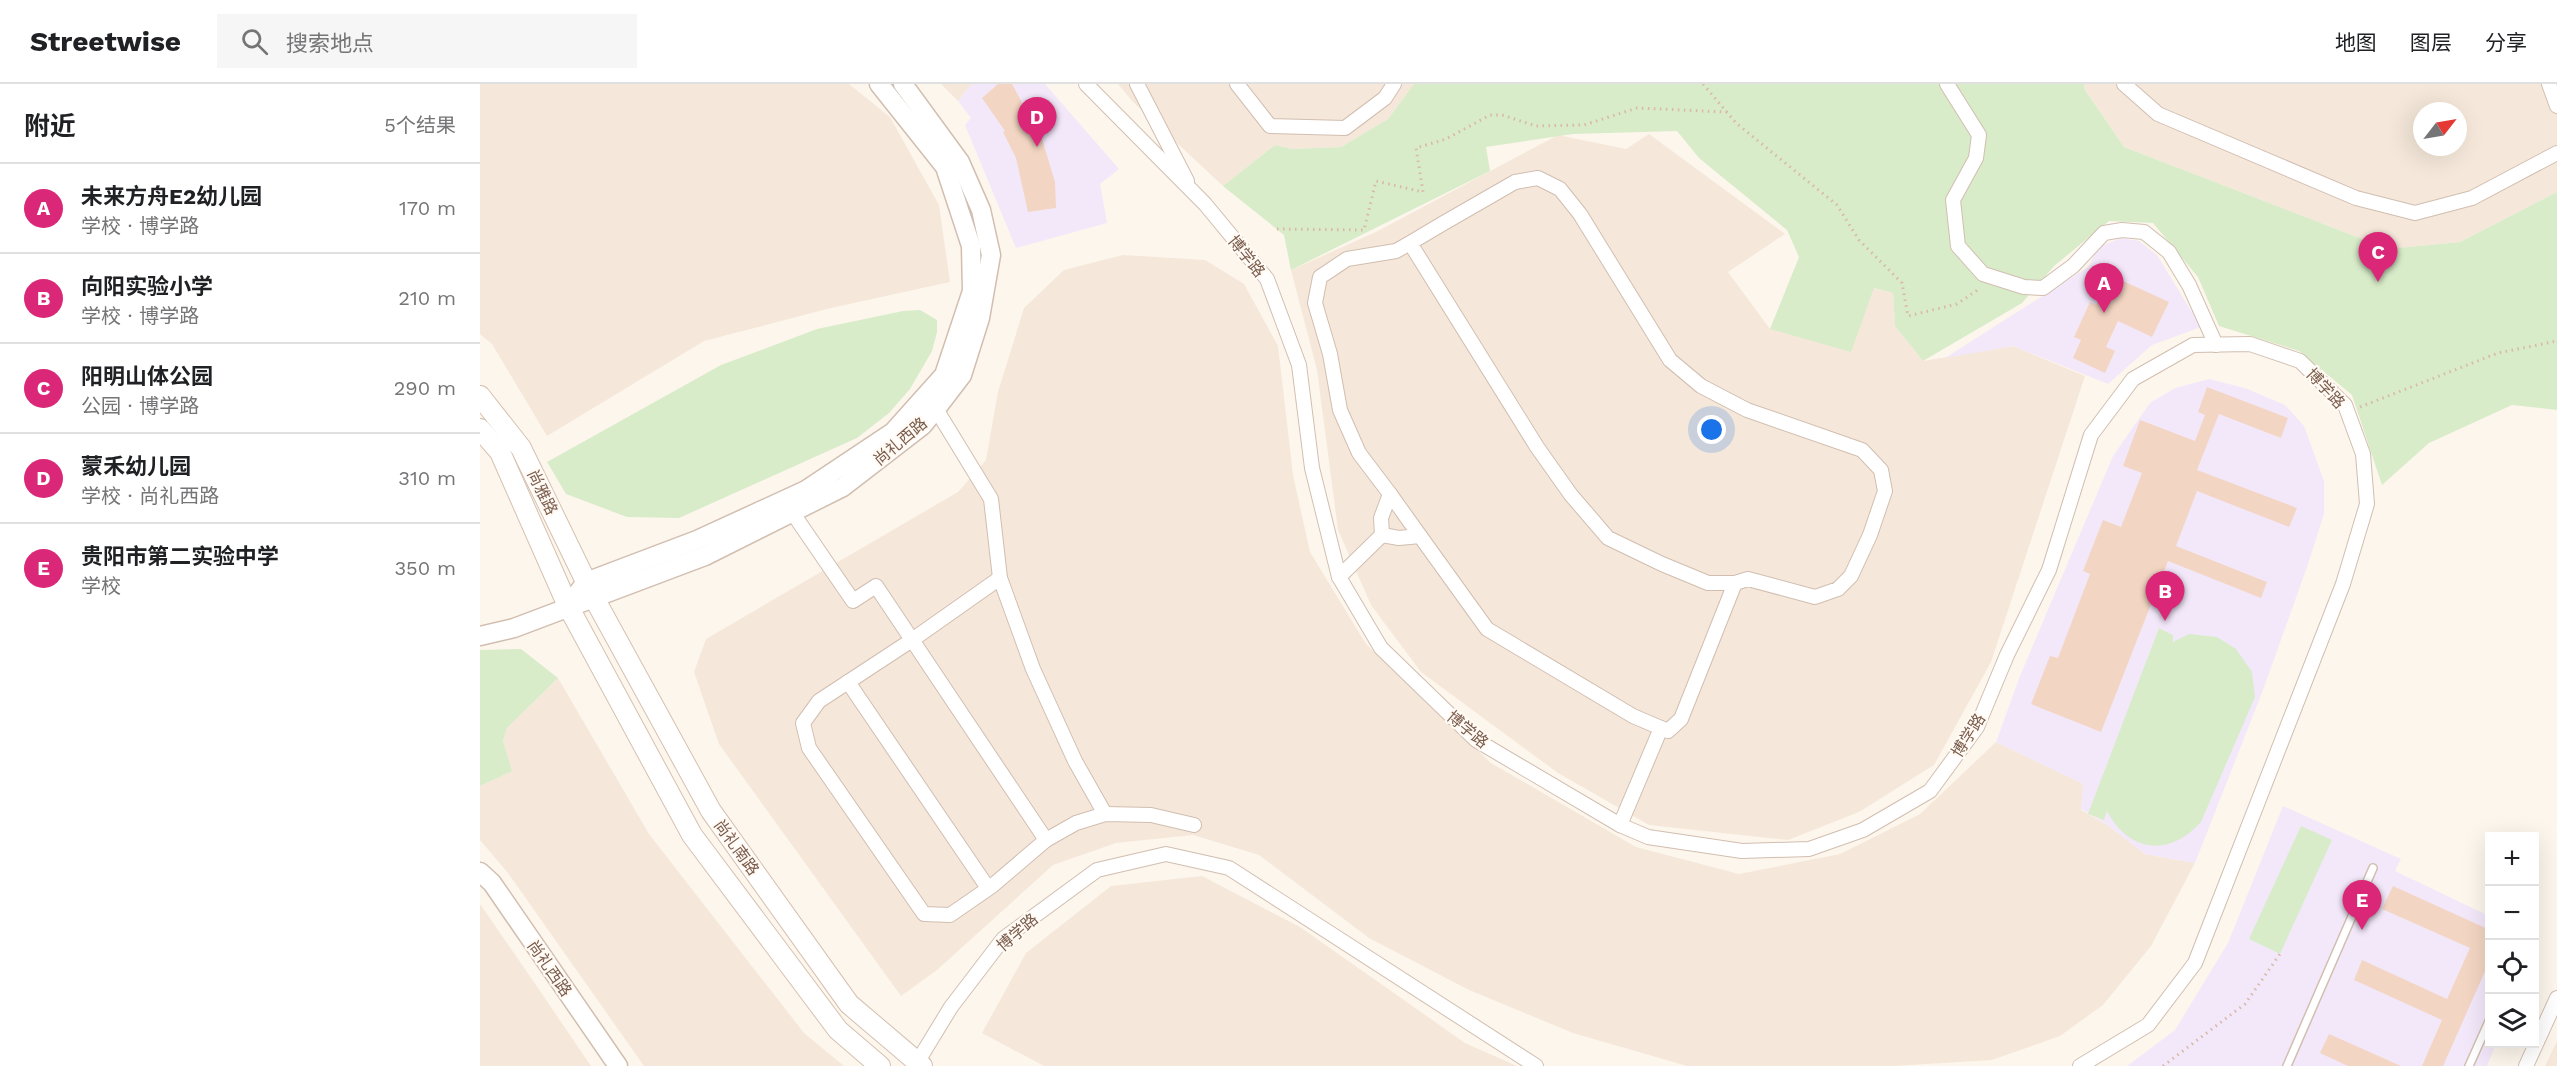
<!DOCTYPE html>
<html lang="zh">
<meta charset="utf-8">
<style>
body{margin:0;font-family:"Work Sans","Noto Sans SC",sans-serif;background:#f6f6f6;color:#202124}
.controls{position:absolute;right:18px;bottom:18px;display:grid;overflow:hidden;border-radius:0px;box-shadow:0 6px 24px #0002}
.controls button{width:54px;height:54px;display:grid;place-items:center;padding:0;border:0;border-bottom:2px solid #e0e0e0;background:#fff;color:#202124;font:30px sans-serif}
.compass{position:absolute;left:1933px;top:18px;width:54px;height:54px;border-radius:50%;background:#fff;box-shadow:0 6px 24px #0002;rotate:59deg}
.you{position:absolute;left:1232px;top:346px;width:21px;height:21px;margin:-15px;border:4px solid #fff;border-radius:50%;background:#1a73e8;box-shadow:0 0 0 9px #1a73e833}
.badge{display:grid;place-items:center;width:39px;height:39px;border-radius:50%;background:#db2777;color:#fff;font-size:20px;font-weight:700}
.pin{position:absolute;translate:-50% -50px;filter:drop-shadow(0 2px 3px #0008)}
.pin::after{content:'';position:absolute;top:32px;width:21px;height:18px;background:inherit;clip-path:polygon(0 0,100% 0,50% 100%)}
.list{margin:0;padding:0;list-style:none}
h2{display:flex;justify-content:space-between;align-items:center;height:78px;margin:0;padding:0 24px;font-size:26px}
h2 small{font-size:20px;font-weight:400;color:#757577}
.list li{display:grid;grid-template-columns:39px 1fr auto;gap:18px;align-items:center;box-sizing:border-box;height:90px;padding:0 24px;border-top:2px solid #e0e0e0}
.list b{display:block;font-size:22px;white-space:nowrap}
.list p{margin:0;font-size:20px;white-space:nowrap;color:#757577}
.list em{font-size:20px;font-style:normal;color:#757577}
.icon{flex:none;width:33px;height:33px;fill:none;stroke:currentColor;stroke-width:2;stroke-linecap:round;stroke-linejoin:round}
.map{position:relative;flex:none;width:2077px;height:982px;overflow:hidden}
header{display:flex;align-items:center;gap:36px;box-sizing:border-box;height:84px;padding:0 30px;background:#fff;border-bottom:2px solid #e0e0e0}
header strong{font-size:28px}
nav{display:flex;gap:33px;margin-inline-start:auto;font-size:21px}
.search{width:420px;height:54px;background:#f6f6f6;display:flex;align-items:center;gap:15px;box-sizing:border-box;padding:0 21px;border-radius:0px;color:#757577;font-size:22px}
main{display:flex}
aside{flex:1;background:#fff}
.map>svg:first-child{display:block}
</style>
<header>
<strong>Streetwise</strong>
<div class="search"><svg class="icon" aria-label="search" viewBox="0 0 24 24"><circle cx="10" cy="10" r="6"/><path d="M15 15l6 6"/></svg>搜索地点</div>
<nav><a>地图</a><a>图层</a><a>分享</a></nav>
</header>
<main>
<aside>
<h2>附近<small>5个结果</small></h2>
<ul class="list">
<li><span class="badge">A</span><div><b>未来方舟E2幼儿园</b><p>学校 · 博学路</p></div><em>170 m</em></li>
<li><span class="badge">B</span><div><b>向阳实验小学</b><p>学校 · 博学路</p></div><em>210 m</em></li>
<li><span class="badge">C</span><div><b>阳明山体公园</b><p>公园 · 博学路</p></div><em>290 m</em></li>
<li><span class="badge">D</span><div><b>蒙禾幼儿园</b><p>学校 · 尚礼西路</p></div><em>310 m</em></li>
<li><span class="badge">E</span><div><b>贵阳市第二实验中学</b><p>学校</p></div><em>350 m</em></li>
</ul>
</aside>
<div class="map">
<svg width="2077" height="982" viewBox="0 0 2077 982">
<rect width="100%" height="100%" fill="#fdf6ec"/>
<g fill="#f5e8da" fill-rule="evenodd">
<polygon points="0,0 369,0 410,33 459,121 470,198 351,224 224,257 67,352 12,260 0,250"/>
<polygon points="461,0 492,0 478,17"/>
<polygon points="638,0 934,0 908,35 861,63 812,65 795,61 743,102 653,18"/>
<path d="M1604 0H2077V108L1980 158 1908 165 1644 63 1605 6ZM1942 27H1978V63H1942Z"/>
<polygon points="1169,50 1305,150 1248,188 1290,245 1393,204 1413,209 1415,242 1443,277 1533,262 1605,292 1511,578 1454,681 1379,728 1308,756 1169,741 1078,689 941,588 891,521 858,446 837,286 811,186 896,148 1078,51 1146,65"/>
<polygon points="643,171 725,176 764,200 798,262 813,391 830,468 886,560 1011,679 1156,763 1259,790 1360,770 1440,730 1516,658 1604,700 1601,726 1626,740 1665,770 1715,779 1671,862 1623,921 1580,952 1512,976 1414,982 1207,982 1093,949 989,906 889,854 779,771 713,751 636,759 573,781 457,886 421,912 239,660 214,588 226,555 478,408 506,376 518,308 544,224 584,186"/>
<polygon points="78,594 169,750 324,949 364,982 164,982 28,789 0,756 0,702 31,687 23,657 27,644"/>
<polygon points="722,792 820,843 985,959 1037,982 564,982 502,949 546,869 631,802"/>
<polygon points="0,820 58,904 111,982 0,982"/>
<polygon points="2077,957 2077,982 2065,982"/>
</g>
<g fill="#f3e8fa">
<polygon points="492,0 565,0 639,85 620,100 627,139 536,164 485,41 491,34 478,17"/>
<polygon points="1641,154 1659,157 1677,171 1721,243 1672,261 1628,300 1533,262 1465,274 1608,183 1619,163"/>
<polygon points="1729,295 1765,304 1805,321 1824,342 1844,397 1844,430 1827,483 1783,606 1715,779 1665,770 1626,740 1601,725 1603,700 1516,658 1540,592 1633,372 1670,319 1695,304"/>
<polygon points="1803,722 1921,775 1915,787 2009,832 2010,960 2016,960 2007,982 1647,982 1695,946 1748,859"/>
</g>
<g fill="#d8ecc9">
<polygon points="934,0 1604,0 1605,6 1644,63 1908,165 1980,158 2077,108 2077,326 2032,321 1949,359 1902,401 1872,311 1819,267 1739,242 1718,193 1673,139 1629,137 1574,182 1542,219 1443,277 1415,242 1413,209 1394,204 1371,268 1290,245 1319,173 1307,146 1219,74 1197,47 1093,50 1006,63 1010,87 811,186 804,151 743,102 795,61 812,65 861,63 908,35"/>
<polygon points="440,226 457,236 457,248 452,267 430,305 409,329 377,354 199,434 147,433 86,410 67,378 241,281 337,245 423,227"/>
<path d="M1679 544 1693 551V558L1709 550 1737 553 1756 565 1772 588 1775 613 1721 738C1690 773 1649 769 1627 727L1624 736 1608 730Z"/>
<polygon points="41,565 78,594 27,644 23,657 32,687 0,702 0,566"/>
<polygon points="1821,742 1852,756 1800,870 1769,855"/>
</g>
<g fill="#f3d5c3">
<polygon points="518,0 532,0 562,55 575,98 576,124 548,128 536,74 523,48 525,47 502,14"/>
<polygon points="1630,191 1689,218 1672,253 1638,237 1626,263 1635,267 1625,289 1593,274 1601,256 1594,253 1610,218 1616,221"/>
<polygon points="1727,303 1808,334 1801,354 1739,330 1717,386 1817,424 1809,443 1717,407 1696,462 1787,498 1781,514 1688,477 1621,648 1551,620 1570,572 1578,574 1610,490 1603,487 1623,436 1641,443 1662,389 1643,382 1660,336 1715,357 1725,331 1718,328"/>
<polygon points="1913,802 2010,846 2010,876 1963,982 1942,982 1962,936 1874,896 1882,876 1967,915 1990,864 1902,825"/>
<polygon points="1849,950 1921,982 1868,982 1840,969"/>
</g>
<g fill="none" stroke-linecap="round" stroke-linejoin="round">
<g stroke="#d1beb0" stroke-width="10">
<g id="service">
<polyline points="1807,982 1893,784"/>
<polyline points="1989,982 2010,935"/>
</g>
</g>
<g stroke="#d1beb0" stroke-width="16">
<g id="minor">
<polyline points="606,0 725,120 787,195 819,281 832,384 859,493 901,564 996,656 1140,741 1168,753 1262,767 1329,765 1383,746 1450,707 1497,643 1527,571 1569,486 1611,351 1653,295 1713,261 1770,260 1820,277 1865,321 1883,370 1887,420 1863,500 1715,879 1668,941 1600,982"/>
<polyline points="657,0 707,97"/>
<polyline points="757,0 790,42 865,44 905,14 914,0"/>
<polyline points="1467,0 1499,51 1496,74 1473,116 1478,162 1503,190 1544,203 1563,204 1593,182 1624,149 1642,146 1664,148 1689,168 1709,201 1736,261"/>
<polyline points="1644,0 1678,30 1876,114 1935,129 1992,114 2077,69"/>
<polyline points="2069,0 2077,22"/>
<polyline points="456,325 511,415 520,494 553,585 595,677 625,730"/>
<polyline points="910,410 940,452"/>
<polyline points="312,428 373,517 396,502 566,756"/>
<polyline points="902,451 901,434 910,410 879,369 860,326 850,270 835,219 840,193 867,175 916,167 930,159 962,140 1035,98 1058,94 1080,105 1100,130 1190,276 1221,302 1267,326 1382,366 1401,386 1405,407 1390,451 1371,492 1358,505 1335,513 1268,495 1255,499 1228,499 1182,480 1128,454 1091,411 1057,363 930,159"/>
<polyline points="859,493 902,451 919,454 940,452 1007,545 1153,632 1188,647 1201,635 1255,499"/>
<polyline points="520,494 432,556 339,617 323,639 329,664 444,830 470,831 512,802 566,756 596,739 625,730 671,731 714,741"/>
<polyline points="368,598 508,804"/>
<polyline points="1140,741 1181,644"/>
<polyline points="435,982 471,923 523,855 617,786 686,770 749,784 1056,982"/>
<polyline points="2046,982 2077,914"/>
</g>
</g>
<g stroke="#d1beb0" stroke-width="21">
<g id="tertiary">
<polyline points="97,510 106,498 217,456 326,406 413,348 464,291 492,207 491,162 465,83 399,0"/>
<polyline points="0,552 34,544 225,472 363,403 442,342 456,325 482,291 500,234 511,171 501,126 480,78 423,0"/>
<polyline points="0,788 12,799 138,982"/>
</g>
</g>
<g stroke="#d6c0b0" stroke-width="22">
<g id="secondary">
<polyline points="0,312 41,364 113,512 231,727 369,920 442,982"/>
<polyline points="0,345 20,368 88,522 212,751 358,946 400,982"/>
</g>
</g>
<g stroke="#d9b8a5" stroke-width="3" stroke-dasharray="1.5 4.5" stroke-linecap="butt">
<polyline points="1223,0 1256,39 1357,121 1379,156 1422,199 1428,232 1477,220 1499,205"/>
<polyline points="797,145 884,146 896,97 943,108 936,64 966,55 1010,31 1022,31 1056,42 1104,41 1157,24 1247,28"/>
<polyline points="1880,323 2018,269 2077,257"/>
<polyline points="1683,982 1765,920 1800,870"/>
</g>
<use href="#service" stroke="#fff" stroke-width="7"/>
<use href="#minor" stroke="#fff" stroke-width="14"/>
<use href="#tertiary" stroke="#fff" stroke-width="18"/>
<use href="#secondary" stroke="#fff" stroke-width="20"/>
</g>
<g text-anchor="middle" stroke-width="4.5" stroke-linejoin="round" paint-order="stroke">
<g font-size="16" fill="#7a5c4d" stroke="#fffaf3">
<text transform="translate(767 172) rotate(51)" y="6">博学路</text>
<text transform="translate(1846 304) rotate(47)" y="6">博学路</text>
<text transform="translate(420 357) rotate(-40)" y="6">尚礼西路</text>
<text transform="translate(63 408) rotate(64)" y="6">尚雅路</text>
<text transform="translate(988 645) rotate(40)" y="6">博学路</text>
<text transform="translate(1488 651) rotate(-58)" y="6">博学路</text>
<text transform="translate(257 763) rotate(54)" y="6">尚礼南路</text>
<text transform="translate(537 848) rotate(-41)" y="6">博学路</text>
<text transform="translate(70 884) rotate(55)" y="6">尚礼西路</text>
</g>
</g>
</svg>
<div class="controls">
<button>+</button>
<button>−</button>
<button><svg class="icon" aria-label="locate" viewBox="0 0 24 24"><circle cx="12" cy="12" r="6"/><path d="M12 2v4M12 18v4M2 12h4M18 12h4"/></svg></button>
<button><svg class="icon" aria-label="layers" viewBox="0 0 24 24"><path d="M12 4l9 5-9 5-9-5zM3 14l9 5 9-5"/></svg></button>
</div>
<svg class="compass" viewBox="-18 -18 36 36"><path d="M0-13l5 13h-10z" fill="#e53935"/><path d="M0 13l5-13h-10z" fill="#757577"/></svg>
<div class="you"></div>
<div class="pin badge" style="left:1624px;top:229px">A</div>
<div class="pin badge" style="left:1685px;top:537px">B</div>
<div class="pin badge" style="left:1898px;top:198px">C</div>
<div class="pin badge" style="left:557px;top:63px">D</div>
<div class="pin badge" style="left:1882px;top:846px">E</div>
</div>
</main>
